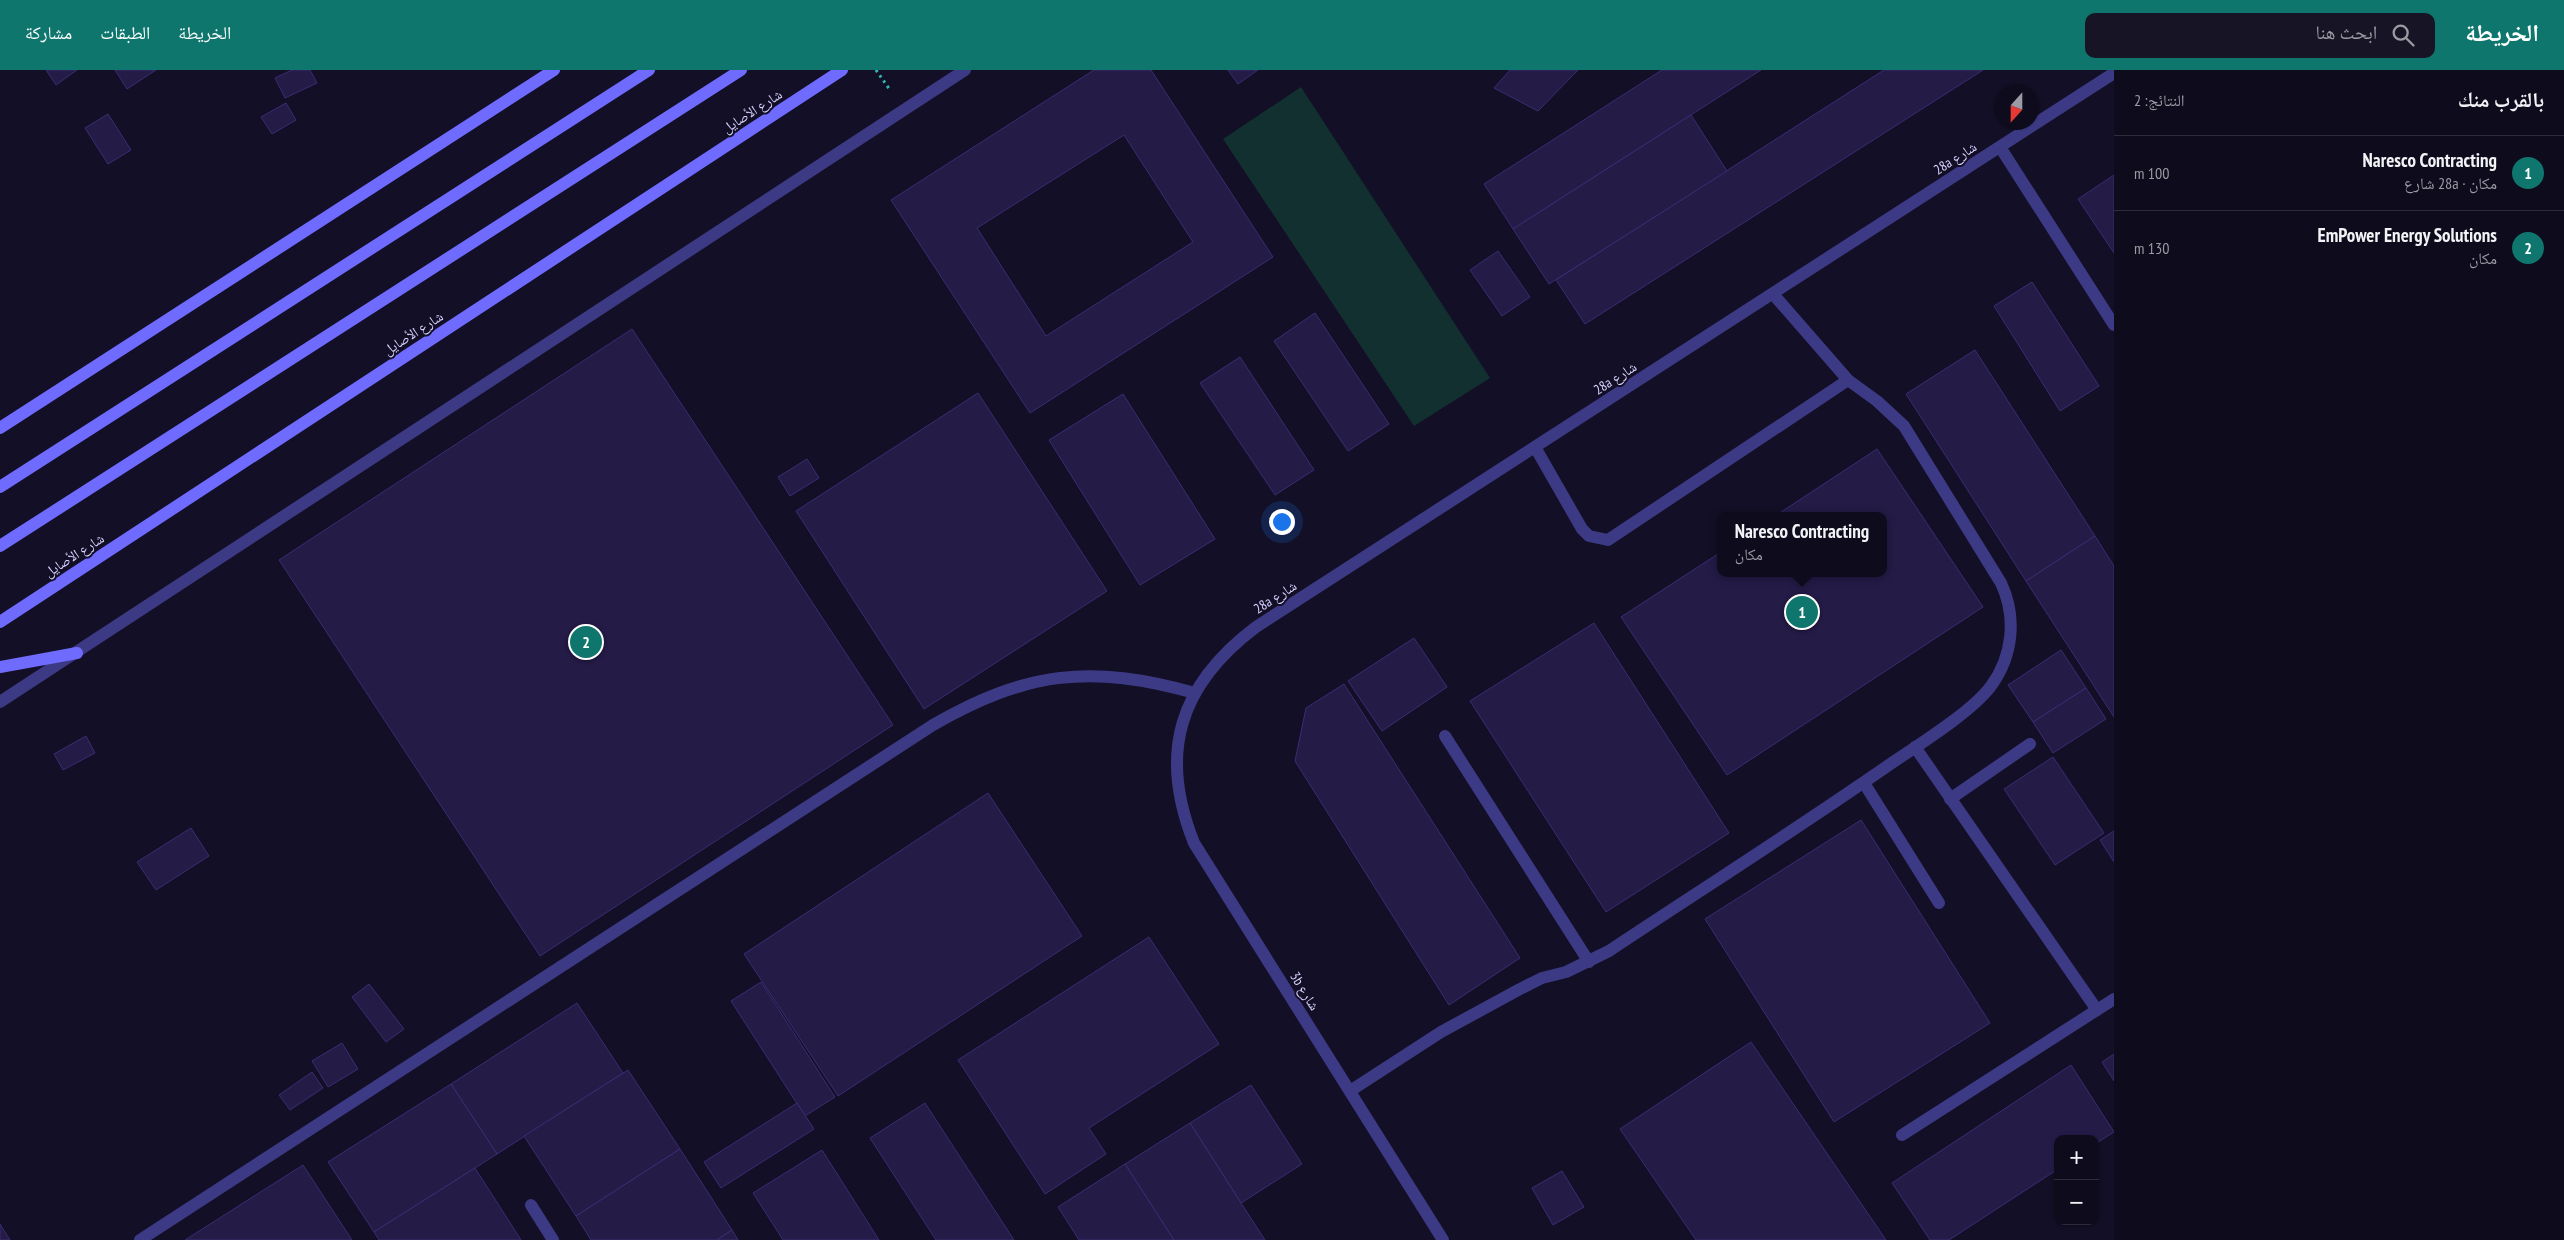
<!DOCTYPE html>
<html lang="ar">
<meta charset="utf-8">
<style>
body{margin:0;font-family:"PT Sans Narrow","Noto Naskh Arabic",sans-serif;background:#171425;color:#f1f3f6;direction:rtl}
.controls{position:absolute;right:15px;bottom:15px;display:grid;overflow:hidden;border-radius:10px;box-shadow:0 1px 4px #0004}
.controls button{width:45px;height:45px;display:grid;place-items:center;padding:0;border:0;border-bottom:1px solid #2e2b3b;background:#0e0b1c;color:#f1f3f6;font:25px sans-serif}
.compass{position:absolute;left:1994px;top:15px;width:45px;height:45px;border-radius:50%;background:#0e0b1c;box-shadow:0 1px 4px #0004;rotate:201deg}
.you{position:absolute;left:1281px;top:451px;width:18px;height:18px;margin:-12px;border:4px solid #fff;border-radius:50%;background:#1a73e8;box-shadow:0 0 0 8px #1a73e833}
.badge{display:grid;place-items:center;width:32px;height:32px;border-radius:50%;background:#0f766e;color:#fff;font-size:16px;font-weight:700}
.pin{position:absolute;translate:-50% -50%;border:2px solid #fff;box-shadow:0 1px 5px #0006}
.popup{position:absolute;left:1717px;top:442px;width:170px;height:65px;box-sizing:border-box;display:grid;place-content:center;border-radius:10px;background:#0e0b1c;filter:drop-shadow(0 1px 4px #0005);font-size:16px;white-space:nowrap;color:#9b9ba3}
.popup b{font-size:19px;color:#f1f3f6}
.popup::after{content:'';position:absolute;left:50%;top:100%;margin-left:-10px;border:10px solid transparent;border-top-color:#0e0b1c}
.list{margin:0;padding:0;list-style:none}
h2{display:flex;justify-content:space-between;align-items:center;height:65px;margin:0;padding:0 20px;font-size:21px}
h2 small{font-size:16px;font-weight:400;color:#9b9ba3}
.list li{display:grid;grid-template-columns:32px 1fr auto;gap:15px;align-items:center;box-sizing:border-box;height:75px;padding:0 20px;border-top:1px solid #2e2b3b}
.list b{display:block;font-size:19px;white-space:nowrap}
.list p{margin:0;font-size:16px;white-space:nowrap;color:#9b9ba3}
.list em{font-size:16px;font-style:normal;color:#9b9ba3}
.icon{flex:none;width:28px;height:28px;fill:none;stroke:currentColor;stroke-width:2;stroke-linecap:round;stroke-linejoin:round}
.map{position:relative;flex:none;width:2114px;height:1170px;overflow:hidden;direction:ltr}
header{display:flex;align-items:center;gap:30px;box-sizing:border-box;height:70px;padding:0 25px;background:#0f766e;color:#fff}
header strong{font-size:24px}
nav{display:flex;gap:28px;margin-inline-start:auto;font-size:18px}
.search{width:350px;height:45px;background:#171425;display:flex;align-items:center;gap:12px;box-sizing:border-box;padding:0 18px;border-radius:10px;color:#9b9ba3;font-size:19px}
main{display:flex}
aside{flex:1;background:#0e0b1c}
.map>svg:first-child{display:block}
</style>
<header>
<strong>الخريطة</strong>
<div class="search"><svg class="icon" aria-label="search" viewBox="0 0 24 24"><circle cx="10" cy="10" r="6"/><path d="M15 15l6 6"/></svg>ابحث هنا</div>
<nav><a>الخريطة</a><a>الطبقات</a><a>مشاركة</a></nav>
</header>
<main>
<aside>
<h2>بالقرب منك<small>النتائج: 2</small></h2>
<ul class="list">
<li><span class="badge">1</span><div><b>Naresco Contracting</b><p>مكان · 28a شارع</p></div><em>100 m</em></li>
<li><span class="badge">2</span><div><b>EmPower Energy Solutions</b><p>مكان</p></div><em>130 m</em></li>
</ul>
</aside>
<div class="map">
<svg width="2114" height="1170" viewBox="0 0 2114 1170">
<rect width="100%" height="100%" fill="#130f26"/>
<polygon fill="#12302f" points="1301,17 1490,308 1414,356 1223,69"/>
<g fill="#241b47" stroke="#3b2d73" fill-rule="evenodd">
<polygon points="46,0 77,0 56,15"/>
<polygon points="115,0 156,0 127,19"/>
<polygon points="292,0 310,0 317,13 285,28 275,8"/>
<path d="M1094 0H1151L1273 187 1030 343 891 130ZM1124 65 1193 172 1046 266 977 158Z"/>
<polygon points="1228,0 1258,0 1238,14"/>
<polygon points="1510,0 1578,0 1538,41 1494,18"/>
<polygon points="1662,0 1761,0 1513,159 1484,114"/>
<polygon points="1884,0 1983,0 1585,254 1556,210"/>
<polygon points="286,33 296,50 272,64 261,47"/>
<polygon points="108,44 131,80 108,94 85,58"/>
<polygon points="1691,45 1727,101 1549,214 1513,159"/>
<polygon points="2114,105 2114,183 2078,129"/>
<polygon points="1498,181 1530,227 1502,246 1470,200"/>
<polygon points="2032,212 2099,316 2060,341 1994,236"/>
<polygon points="1315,243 1389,354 1348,381 1274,271"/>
<polygon points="632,259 893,655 540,886 279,490"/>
<polygon points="1975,280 2095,466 2026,511 1906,324"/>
<polygon points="1240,287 1314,400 1275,425 1200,313"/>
<polygon points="978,323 1107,521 924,639 796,441"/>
<polygon points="1123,324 1215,469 1140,515 1049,370"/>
<polygon points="1877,379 1983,537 1727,705 1621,547 1721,482 1721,503 1883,503 1883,446 1775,446"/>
<polygon points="807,389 819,408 790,426 778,407"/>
<polygon points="2095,466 2114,496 2114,647 2026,511"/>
<polygon points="1594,553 1729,763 1606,842 1470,631"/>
<polygon points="1414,568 1447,617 1382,661 1348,611"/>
<polygon points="2061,580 2086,618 2033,652 2008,615"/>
<polygon points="1344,614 1520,888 1449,935 1295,691 1306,638"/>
<polygon points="2086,618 2106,649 2053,683 2033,652"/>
<polygon points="86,666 95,683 63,700 54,684"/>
<polygon points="2053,687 2104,763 2055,795 2004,719"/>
<polygon points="988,723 1082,866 838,1026 744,884"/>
<polygon points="1861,750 1990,953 1834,1052 1705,849"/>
<polygon points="191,758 209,786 156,820 137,792"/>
<polygon points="2114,761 2114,792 2100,770"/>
<polygon points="1149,867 1219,974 1089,1058 1106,1084 1045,1124 958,990"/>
<polygon points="761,912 835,1027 805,1046 731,931"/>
<polygon points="369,914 404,959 386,972 352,927"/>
<polygon points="577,933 623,1003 497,1084 451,1014"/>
<polygon points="1751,972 1886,1170 1696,1170 1620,1059"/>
<polygon points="342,973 358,999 328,1017 312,991"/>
<polygon points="2114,984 2114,1011 2102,992"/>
<polygon points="2071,995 2114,1062 2095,1074 2095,1069 2058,1069 2058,1099 1949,1170 1930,1170 1892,1113"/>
<polygon points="628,1000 680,1079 576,1146 524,1066"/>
<polygon points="312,1002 323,1018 290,1040 279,1025"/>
<polygon points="451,1014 497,1084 374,1162 328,1092"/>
<polygon points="1251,1015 1302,1094 1241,1133 1190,1053"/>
<polygon points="797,1033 814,1059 721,1118 704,1092"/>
<polygon points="925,1033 1014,1170 936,1170 870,1068"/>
<polygon points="1190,1053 1241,1133 1265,1170 1174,1170 1125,1094"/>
<polygon points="680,1079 732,1160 717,1170 591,1170 576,1146"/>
<polygon points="822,1080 879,1170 783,1170 753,1123"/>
<polygon points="1125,1094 1174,1170 1079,1170 1058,1137"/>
<polygon points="303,1095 352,1170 185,1170"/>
<polygon points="475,1098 521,1170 379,1170 374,1162"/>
<polygon points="1562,1101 1584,1137 1553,1155 1532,1118"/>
<polygon points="0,1154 10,1170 0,1170"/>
<polygon points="732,1160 738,1170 717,1170"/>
</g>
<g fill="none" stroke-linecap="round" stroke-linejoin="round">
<polyline stroke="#2fb8b0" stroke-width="3" stroke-dasharray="2.5 4" stroke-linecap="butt" points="876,0 890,20"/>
<g stroke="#3d3a85" stroke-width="12">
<polyline points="2000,77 2114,255"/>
<polyline points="1535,377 1582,459 1589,466 1608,470 1848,310"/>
<polyline points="1445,666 1589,892"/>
<polyline points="1915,677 2097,940"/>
<polyline points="1864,713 1939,833"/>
<polyline points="1950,729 2030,674"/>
<path d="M1350 1021 1441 962 1520 919 1542 908 1566 902 1609 881C1701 820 1795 760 1886 697 1915 677 1971 643 1991 616 2013 586 2017 547 2001 513L1904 356 1877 331 1848 310 1773 224"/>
<polyline points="1902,1065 2114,929"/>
<polyline points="531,1135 553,1170"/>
<path d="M140 1170 933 655C1027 601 1091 594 1195 623"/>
</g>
<g stroke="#3d3a85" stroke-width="12">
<polyline points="0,632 965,0"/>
<path d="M1443 1170 1194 773C1158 683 1179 615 1256 557L2114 3"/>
</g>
<g stroke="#6f6bff" stroke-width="12">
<polyline points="0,358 554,0"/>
<polyline points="0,417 649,0"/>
<polyline points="0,476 741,0"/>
<polyline points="0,552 842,0"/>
<polyline points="0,597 77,583"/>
</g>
</g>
<g text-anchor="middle" stroke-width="4" stroke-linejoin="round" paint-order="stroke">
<g font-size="14" fill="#d9d4ff" stroke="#130f26">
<text transform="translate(752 41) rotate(-33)" y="5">شارع الأصايل</text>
<text transform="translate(1955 88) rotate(-33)" y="5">28a شارع</text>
<text transform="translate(413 263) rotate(-33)" y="5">شارع الأصايل</text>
<text transform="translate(1615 308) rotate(-33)" y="5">28a شارع</text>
<text transform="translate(74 485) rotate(-33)" y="5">شارع الأصايل</text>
<text transform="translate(1275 527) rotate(-33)" y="5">28a شارع</text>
<text transform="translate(1305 921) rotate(58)" y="5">3b شارع</text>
</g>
</g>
</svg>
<div class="controls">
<button>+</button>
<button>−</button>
</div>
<svg class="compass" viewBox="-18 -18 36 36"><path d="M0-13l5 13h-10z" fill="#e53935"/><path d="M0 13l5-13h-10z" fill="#9b9ba3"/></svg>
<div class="you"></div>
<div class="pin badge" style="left:1802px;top:542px">1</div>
<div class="popup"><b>Naresco Contracting</b>مكان</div>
<div class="pin badge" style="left:586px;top:572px">2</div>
</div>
</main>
